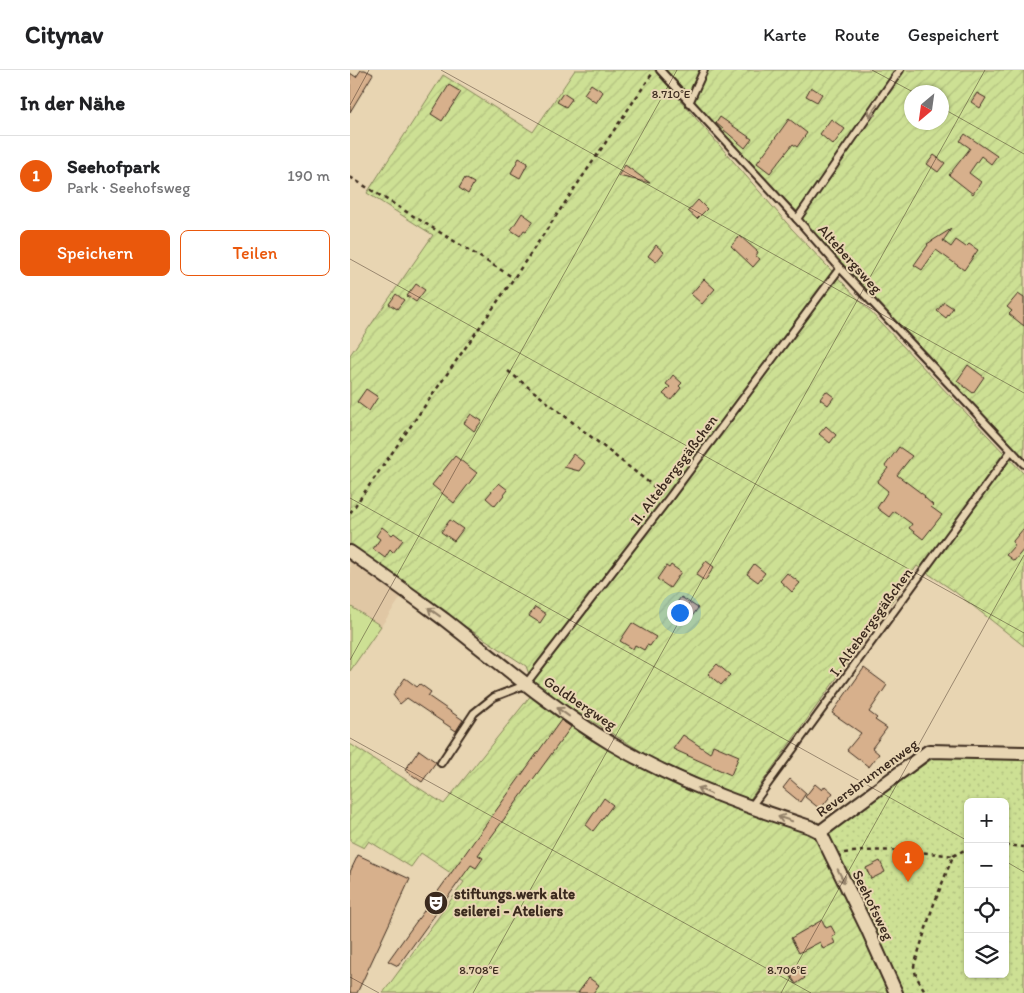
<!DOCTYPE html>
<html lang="de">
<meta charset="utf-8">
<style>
body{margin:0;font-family:Itim,sans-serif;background:#f2f2f2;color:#202124}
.controls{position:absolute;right:15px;bottom:15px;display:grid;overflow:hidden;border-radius:8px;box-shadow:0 1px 4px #0004}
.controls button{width:45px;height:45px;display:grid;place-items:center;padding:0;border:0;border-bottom:1px solid #e0e0e0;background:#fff;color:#202124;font:25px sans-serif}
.compass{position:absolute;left:554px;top:15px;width:45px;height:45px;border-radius:50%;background:#fff;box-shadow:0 1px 4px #0004;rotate:209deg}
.you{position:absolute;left:329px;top:542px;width:18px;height:18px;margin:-12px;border:4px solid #fff;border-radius:50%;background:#1a73e8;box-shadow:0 0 0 8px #1a73e833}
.badge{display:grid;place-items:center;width:32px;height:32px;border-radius:50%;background:#ea580c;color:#fff;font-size:16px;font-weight:700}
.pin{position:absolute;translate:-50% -41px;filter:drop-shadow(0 1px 2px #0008)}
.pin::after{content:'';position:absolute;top:26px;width:18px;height:15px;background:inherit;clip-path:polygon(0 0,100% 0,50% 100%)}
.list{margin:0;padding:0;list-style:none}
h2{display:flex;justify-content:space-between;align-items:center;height:65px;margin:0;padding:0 20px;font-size:21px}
h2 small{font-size:16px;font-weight:400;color:#757577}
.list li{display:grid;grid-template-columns:32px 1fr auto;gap:15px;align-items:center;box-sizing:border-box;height:80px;padding:0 20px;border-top:1px solid #e0e0e0}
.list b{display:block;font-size:19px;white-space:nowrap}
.list p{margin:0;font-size:16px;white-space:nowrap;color:#757577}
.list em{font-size:16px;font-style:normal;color:#757577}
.actions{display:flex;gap:10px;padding:15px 20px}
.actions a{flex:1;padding:11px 0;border:1px solid #ea580c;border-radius:8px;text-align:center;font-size:18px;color:#ea580c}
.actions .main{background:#ea580c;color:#fff}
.icon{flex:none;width:28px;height:28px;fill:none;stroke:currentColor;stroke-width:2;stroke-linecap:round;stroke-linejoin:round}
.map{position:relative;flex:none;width:674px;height:923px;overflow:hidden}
header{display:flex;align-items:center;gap:30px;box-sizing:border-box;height:70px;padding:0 25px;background:#fff;border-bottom:1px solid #e0e0e0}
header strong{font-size:24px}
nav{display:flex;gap:28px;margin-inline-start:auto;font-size:18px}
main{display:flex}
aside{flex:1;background:#fff}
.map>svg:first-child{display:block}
</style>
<header>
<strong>Citynav</strong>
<nav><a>Karte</a><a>Route</a><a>Gespeichert</a></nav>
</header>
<main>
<aside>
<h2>In der Nähe<small></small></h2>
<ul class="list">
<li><span class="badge">1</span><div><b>Seehofpark</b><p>Park · Seehofsweg</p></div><em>190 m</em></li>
</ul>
<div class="actions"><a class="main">Speichern</a><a>Teilen</a></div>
</aside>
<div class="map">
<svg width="674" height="923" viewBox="0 0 674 923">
<defs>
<pattern id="park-dots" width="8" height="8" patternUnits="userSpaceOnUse" patternTransform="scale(1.25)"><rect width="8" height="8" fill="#cde094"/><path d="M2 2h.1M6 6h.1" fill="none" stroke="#b1c07f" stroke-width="1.8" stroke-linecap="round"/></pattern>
<pattern id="garden-furrows" width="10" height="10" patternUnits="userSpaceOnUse" patternTransform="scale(1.25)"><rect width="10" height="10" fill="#cde094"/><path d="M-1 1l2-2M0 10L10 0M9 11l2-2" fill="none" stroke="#b1c07f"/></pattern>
</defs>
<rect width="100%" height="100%" fill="#e8d5b2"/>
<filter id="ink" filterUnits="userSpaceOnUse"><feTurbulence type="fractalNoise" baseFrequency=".02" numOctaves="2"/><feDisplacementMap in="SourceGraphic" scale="10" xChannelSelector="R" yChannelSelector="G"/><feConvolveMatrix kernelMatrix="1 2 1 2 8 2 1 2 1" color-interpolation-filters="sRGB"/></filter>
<g filter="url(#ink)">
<polygon fill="#e0c7a4" points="0,489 52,526 0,601"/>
<path fill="url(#park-dots)" stroke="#848559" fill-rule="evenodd" d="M585 687 674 688V923H550L475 768 490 754ZM618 732H655V904H618Z"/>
<g fill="url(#garden-furrows)" stroke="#848559" fill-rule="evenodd">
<polygon points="225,0 304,0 442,159 674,404 674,576 604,521 567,496 398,732 302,688 183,615 176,596 67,525 0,477 0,285 83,165 17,123 93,5 183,62"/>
<path d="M312 0H674V387L451 149 447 141 394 92ZM562 22H592V52H562Z"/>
<polygon points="182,624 362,728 469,767 541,923 33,923 114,812 71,783 61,797 19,771 14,778 0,771 0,674 94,734"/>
</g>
<polygon fill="#cde094" stroke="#848559" points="0,536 31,556 0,601"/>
<g fill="#d7b08c" stroke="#3b2a1e">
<polygon points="11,0 15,0 23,4 0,42 0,3 6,7"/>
<polygon points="241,14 253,22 246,33 234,24"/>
<polygon points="99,15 111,22 92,51 81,44"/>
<polygon points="461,17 472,24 467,32 456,26"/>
<polygon points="213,23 222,29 216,37 207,32"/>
<polygon points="627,23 636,28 630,38 621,32"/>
<polygon points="370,47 402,69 395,78 366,53"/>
<polygon points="439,49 457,63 447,77 443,74 420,103 407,93"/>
<polygon points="481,49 495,59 483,75 470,64"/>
<polygon points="615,64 647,86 641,94 631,86 619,103 631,112 623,124 599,105 618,81 620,78 610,71"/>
<polygon points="584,85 595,93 588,102 577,94"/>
<polygon points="169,88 178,93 170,108 161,103"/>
<polygon points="275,95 300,113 268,106"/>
<polygon points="115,108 124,113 118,124 109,118"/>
<polygon points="348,130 357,139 347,149 338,141"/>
<polygon points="172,143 183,151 176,161 174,160 170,166 161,160"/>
<polygon points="601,159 593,171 601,177 606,170 616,177 619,174 628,180 614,200 586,180 572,200 564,195 578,175 577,174"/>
<polygon points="390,166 408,182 406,186 410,189 403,197 381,176"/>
<polygon points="306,175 314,182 306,192 298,186"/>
<polygon points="354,209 365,219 352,234 341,224"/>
<polygon points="66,214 75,220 66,232 57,226"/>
<polygon points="46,224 54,230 47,239 39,234"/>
<polygon points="668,224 674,228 674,256 659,244 662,241 657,237"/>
<polygon points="594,232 603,238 596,248 587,241"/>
<polygon points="618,295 634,307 623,323 607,311"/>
<polygon points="323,305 332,313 329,316 331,318 321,330 313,324 320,317 316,314"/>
<polygon points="16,319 28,327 19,341 7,332"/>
<polygon points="476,321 484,327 478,335 470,329"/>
<polygon points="121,344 132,351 124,361 114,353"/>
<polygon points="476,356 486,365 480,373 469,364"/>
<polygon points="549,377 562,386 547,405 575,426 574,427 583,435 581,437 592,445 573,469 559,458 562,454 544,441 539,447 527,438 538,421 527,412 538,398 535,396"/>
<polygon points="223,384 235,393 229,401 214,397"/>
<polygon points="105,386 127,403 104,433 82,415"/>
<polygon points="149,413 158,420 145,436 136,428"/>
<polygon points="100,450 113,459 104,471 91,462"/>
<polygon points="32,457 42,465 44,463 53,470 43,483 40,480 35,488 23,479 30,469 26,466"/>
<polygon points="674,458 674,479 664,491 656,485 664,476 663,471"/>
<polygon points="356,491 364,497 355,511 346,505"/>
<polygon points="404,494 415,503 408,512 397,504"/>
<polygon points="321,495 331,502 320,518 307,509 316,496 319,498"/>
<polygon points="437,503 450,513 442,522 430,511"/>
<polygon points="331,527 348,538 341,548 333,547 322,539"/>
<polygon points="185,537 196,544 190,553 179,546"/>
<polygon points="282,553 306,567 300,576 297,575 294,580 285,575 283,579 270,571"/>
<polygon points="367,594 380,605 371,615 358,604"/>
<polygon points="514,598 537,615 519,642 527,648 525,650 537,658 522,678 529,684 519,697 497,680 511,663 482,643"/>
<polygon points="55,608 67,617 70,614 81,622 78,626 113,650 106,661 57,628 50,634 43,625"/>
<polygon points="211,650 221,657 128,785 133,788 126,798 121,795 48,896 38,891"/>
<polygon points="333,665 360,683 363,675 389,686 381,705 323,679"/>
<polygon points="69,680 86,692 72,712 55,700"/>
<polygon points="440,709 456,723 450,732 433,718"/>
<polygon points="465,714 472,720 475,716 483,723 470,739 455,727"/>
<polygon points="254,728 263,735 243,761 236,755"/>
<polygon points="8,785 60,809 7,923 0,923 0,802"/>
<polygon points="530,791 535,802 521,809 516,798"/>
<polygon points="472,850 476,858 481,856 486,865 482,867 485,873 473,879 470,872 449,883 441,868"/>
<polygon points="448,899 455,908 446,914 440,905"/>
<polygon points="239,908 249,915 243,923 228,923"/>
</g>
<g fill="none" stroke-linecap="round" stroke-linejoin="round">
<g stroke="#3b2a1e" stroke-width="10">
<g id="lane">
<polyline points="310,0 447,149 490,198 674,394"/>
<polyline points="339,33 354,0"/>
<polyline points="447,149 550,0"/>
<polyline points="91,693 124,643 144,627 175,615 319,428 490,198"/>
<polyline points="400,738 661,381"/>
</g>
</g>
<g stroke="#3b2a1e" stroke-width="16">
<g id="street">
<path d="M0 482C32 504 64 527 95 550 150 593 202 638 262 674 327 712 389 734 460 757L470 762"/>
<polyline points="470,762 579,681 674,683"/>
<polyline points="470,762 517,858 546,923"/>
</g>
</g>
<g stroke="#3b2a1e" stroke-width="2.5" stroke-dasharray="4 4" stroke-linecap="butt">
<polyline points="0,107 164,208"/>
<polyline points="158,301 312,423"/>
<polyline points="0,443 164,208 302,4"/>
<polyline points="655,775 674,777"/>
<path d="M494 783C531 778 566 781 603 786L582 839 564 896 566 906 576 923"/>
<polyline points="603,786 618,778"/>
</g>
<use href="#lane" stroke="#e8d5b2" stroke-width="6"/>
<use href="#street" stroke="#e8d5b2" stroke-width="12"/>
</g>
<defs><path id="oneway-shaft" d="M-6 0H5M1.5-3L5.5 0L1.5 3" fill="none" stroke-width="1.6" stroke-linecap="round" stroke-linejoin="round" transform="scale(1.25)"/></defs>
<g stroke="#928068">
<use href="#oneway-shaft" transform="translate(523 41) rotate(125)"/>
<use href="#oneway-shaft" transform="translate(84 542) rotate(-144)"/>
<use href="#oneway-shaft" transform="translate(213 642) rotate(-144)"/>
<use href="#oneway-shaft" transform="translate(354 721) rotate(-157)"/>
<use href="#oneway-shaft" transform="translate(435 749) rotate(-162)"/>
<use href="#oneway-shaft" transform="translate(491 806) rotate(63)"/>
</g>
</g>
<path fill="none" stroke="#3b2a1e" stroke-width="1" stroke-opacity="0.45" d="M91 0 674 323M522 0 563 22M0 35 19 0M592 38 674 84M0 189 674 563M0 428 618 771M0 590 327 0M0 668 461 923M655 791 674 802M0 907 29 923M123 923 635 0M431 923 674 485"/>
<defs>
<g id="theatre-disc" transform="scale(1.25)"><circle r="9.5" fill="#3b2a1e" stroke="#e8d5b2"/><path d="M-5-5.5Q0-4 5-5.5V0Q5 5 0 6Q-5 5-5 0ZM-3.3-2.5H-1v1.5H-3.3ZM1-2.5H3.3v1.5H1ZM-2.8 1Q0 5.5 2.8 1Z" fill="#fff"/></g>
</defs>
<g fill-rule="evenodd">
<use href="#theatre-disc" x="86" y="833"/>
</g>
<g text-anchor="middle" stroke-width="4" stroke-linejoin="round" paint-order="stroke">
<g font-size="15" fill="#3b2a1e" stroke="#e8d5b2">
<text transform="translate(500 189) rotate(48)" y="5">Altebergsweg</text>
<text transform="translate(324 400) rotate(-53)" y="5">II. Altebergsgäßchen</text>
<text transform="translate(521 552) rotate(-54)" y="5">I. Altebergsgäßchen</text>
<text transform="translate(230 633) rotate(34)" y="5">Goldbergweg</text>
<text transform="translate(517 708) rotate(-36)" y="5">Reversbrunnenweg</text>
<text transform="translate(523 835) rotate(64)" y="5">Seehofsweg</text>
</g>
<g font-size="15" font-weight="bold" fill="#3b2a1e" stroke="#e8d5b2" text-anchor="start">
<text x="104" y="829">stiftungs.werk alte<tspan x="104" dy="17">seilerei - Ateliers</tspan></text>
</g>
</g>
<g font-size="12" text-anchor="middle" fill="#3b2a1e" stroke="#e8d5b2" stroke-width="4" stroke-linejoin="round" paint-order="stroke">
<text x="321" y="28">8.710°E</text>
<text x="129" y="904">8.708°E</text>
<text x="437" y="904">8.706°E</text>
</g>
</svg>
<div class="controls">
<button>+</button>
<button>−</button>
<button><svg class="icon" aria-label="locate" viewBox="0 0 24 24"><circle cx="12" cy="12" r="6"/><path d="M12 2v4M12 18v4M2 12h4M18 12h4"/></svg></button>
<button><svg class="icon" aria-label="layers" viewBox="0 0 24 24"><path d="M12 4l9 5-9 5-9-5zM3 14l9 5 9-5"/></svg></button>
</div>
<svg class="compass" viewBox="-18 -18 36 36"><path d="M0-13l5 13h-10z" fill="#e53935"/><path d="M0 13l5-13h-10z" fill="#757577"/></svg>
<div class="you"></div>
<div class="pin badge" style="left:558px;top:812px">1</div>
</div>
</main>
